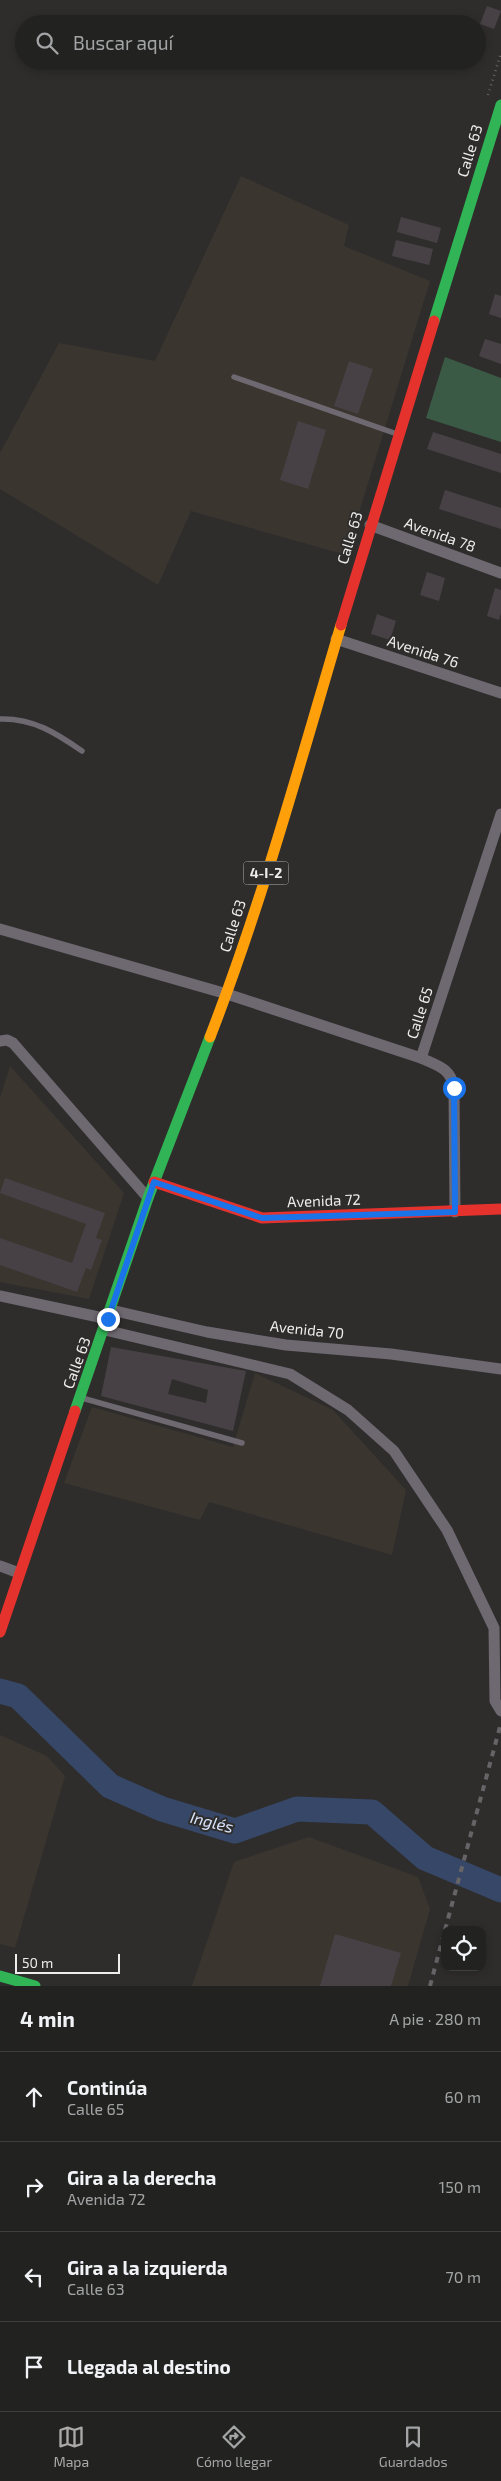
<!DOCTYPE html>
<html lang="es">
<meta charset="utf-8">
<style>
body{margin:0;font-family:"Exo 2",sans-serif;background:#2e2f2e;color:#f1f3f6}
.controls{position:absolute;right:15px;bottom:15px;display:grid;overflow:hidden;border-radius:10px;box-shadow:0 2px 8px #0003}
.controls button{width:45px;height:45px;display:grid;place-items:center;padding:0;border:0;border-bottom:1px solid #3f3f3f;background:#222221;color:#f1f3f6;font:25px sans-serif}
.scale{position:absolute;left:15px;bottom:12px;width:105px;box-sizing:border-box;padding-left:5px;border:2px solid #eeedec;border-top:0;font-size:14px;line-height:18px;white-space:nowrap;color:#eeedec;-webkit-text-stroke:4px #2f2d2b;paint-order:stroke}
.stop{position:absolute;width:15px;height:15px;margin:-11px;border:4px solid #1a73e8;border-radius:50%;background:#fff}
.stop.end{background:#1a73e8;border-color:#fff;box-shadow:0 1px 5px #0008}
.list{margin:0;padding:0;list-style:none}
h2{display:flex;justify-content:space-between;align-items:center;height:65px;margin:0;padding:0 20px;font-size:21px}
h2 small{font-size:16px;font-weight:400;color:#a2a4a5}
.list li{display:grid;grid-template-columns:32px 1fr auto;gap:15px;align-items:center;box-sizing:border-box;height:90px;padding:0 20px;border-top:1px solid #3f3f3f}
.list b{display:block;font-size:19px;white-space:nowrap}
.list p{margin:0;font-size:16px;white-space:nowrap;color:#a2a4a5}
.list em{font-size:16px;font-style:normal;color:#a2a4a5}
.icon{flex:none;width:28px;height:28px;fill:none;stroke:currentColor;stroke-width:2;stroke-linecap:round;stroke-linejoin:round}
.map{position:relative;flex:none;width:501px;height:1986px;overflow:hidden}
.search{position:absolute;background:#222221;box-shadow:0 2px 8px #0003;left:15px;right:15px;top:15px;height:55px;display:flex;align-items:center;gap:12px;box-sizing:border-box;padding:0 18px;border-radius:28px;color:#a2a4a5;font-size:19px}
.sheet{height:425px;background:#222221}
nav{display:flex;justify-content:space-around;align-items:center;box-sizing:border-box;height:70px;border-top:1px solid #3f3f3f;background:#222221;font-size:14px;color:#a2a4a5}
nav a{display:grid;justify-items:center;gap:2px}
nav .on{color:#abaaa9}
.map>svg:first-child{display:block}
</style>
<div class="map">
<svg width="501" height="1986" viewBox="0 0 501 1986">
<rect width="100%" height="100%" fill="#2e2d2c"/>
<g fill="#3a352f">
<polygon points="241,176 349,225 344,246 430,281 346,555 191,511 158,585 0,489 0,453 59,343 155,361"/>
<polygon points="10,1066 124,1193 89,1299 0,1282 0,1098"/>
<polygon points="255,1373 333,1410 406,1490 392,1555 209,1502 200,1520 64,1483 92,1407 233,1447"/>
<polygon points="0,1735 47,1756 65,1776 15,1948 0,1944"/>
<polygon points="309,1837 418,1877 430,1909 408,1986 192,1986 234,1862"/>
</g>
<polygon fill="#3a5a45" points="445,357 501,378 501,442 426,418"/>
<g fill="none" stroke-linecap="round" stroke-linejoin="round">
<polyline stroke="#374767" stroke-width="25" points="0,1691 18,1696 110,1786 162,1809 235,1831 297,1809 372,1812 425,1858 501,1890"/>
</g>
<g fill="#474146" fill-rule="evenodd">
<polygon points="487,6 501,11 494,29 480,24"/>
<polygon points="401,217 441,228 437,243 397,232"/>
<polygon points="396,240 433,249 429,265 392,256"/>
<polygon points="495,294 501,296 501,318 489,314"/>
<polygon points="485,339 501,344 501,364 479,356"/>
<polygon points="349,361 373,369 358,414 334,406"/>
<polygon points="298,421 326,430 308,489 280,480"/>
<polygon points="433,432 501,454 501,473 427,449"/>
<polygon points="445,490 501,508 501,529 439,509"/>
<polygon points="427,572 445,578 439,601 420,595"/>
<polygon points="495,588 501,590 501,613 499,620 487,616"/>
<polygon points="377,614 396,621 390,640 371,634"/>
<polygon points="5,1178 105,1213 96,1238 102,1240 91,1270 86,1268 77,1292 0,1265 0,1238 72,1263 86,1224 0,1193"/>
<path d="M111 1347 246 1371 233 1431 101 1396ZM172 1379 208 1390 206 1403 168 1394Z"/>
<polygon points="335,1934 401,1953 391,1986 320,1986"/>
</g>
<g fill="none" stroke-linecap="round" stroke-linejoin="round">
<polyline stroke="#686469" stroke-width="2.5" stroke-dasharray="1 4" stroke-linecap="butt" points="488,95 501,53"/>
<g stroke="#6e6871" stroke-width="5.5">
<polyline points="234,377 397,434"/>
<path d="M0 719C33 718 56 733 82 751"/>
<polyline points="82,1398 242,1443"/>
</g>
<g stroke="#6e6871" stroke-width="11">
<polyline points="370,525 501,573"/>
<polyline points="336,639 501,693"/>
<path d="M0 929 227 994 421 1058C438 1066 451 1068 454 1088L455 1212"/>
<polyline points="0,1041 7,1040 13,1043 148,1198"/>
<polyline points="421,1058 501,814"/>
<polyline points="0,1296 108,1319"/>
<polyline points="111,1310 207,1332 286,1345 391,1354 501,1369"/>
<polyline points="105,1330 290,1374 348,1410 394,1451 447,1530 494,1628 495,1701 501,1711"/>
<polyline points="0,1566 19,1573"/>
</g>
<g stroke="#30b455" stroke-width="11">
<polyline points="434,321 501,105"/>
<polyline points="75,1411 148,1198 210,1037"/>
<polyline points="0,1976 35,1986"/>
</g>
<path stroke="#ff9f0a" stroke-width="11" d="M210 1037C262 903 300 763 341 625"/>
<g stroke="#e5322d" stroke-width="11">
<polyline points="341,625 434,321"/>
<polyline points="154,1182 262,1218 501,1209"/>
<polyline points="0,1632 75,1411"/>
</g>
<g stroke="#676468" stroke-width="4" stroke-dasharray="6 6" stroke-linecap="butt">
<polyline points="445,1930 501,1723"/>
<polyline points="430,1986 445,1930"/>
</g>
</g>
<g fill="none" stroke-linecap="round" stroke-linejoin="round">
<polyline stroke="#1a73e8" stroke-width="6" points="108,1319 154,1182 262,1218 455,1212 454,1088"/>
</g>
<g text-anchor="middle" stroke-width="4" stroke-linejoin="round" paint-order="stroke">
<rect fill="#2f2d2b" stroke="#b5b3b2" stroke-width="1" x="243.5" y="861.5" width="45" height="23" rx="4"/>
<g font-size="14" font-weight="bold" fill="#eeedec">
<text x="266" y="878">4-I-2</text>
</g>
<g font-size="15" fill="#eeedec" stroke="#2f2d2b">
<text transform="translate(470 151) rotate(-73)" y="5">Calle 63</text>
<text transform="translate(440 535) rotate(20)" y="5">Avenida 78</text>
<text transform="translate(350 538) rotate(-73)" y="5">Calle 63</text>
<text transform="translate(423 652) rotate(18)" y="5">Avenida 76</text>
<text transform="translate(233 926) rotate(-72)" y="5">Calle 63</text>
<text transform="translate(420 1013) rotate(-72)" y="5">Calle 65</text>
<text transform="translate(324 1201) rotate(-2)" y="5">Avenida 72</text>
<text transform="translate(307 1330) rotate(6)" y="5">Avenida 70</text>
<text transform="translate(77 1363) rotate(-70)" y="5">Calle 63</text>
</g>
<g font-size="16" font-style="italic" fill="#d8e5fe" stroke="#2f2d2b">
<text transform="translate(212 1822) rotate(14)" y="6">Inglés</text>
</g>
</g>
</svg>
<div class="controls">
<button><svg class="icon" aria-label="locate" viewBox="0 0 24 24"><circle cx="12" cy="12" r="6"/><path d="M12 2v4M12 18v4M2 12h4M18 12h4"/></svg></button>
</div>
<div class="scale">50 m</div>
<div class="stop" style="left:454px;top:1088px"></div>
<div class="stop end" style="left:108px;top:1319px"></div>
<div class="search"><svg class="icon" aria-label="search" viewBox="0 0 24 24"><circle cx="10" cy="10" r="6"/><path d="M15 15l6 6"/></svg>Buscar aquí</div>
</div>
<section class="sheet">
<h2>4 min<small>A pie · 280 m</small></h2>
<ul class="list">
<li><svg class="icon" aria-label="ahead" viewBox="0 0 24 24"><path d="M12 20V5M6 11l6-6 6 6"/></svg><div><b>Continúa</b><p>Calle 65</p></div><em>60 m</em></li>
<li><svg class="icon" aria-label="right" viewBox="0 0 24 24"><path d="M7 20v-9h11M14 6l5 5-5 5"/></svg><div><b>Gira a la derecha</b><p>Avenida 72</p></div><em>150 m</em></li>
<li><svg class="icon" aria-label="left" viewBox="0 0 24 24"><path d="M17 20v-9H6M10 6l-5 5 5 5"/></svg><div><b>Gira a la izquierda</b><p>Calle 63</p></div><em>70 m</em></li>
<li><svg class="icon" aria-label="arrive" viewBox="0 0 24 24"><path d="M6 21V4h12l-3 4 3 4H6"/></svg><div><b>Llegada al destino</b></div></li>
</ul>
</section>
<nav>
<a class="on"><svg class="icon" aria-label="map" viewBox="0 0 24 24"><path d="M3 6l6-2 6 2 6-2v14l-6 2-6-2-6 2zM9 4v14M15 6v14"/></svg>Mapa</a>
<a><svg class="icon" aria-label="directions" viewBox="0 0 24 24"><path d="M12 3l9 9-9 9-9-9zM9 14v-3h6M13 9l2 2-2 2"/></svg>Cómo llegar</a>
<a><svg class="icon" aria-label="saved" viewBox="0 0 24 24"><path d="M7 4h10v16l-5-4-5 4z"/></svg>Guardados</a>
</nav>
